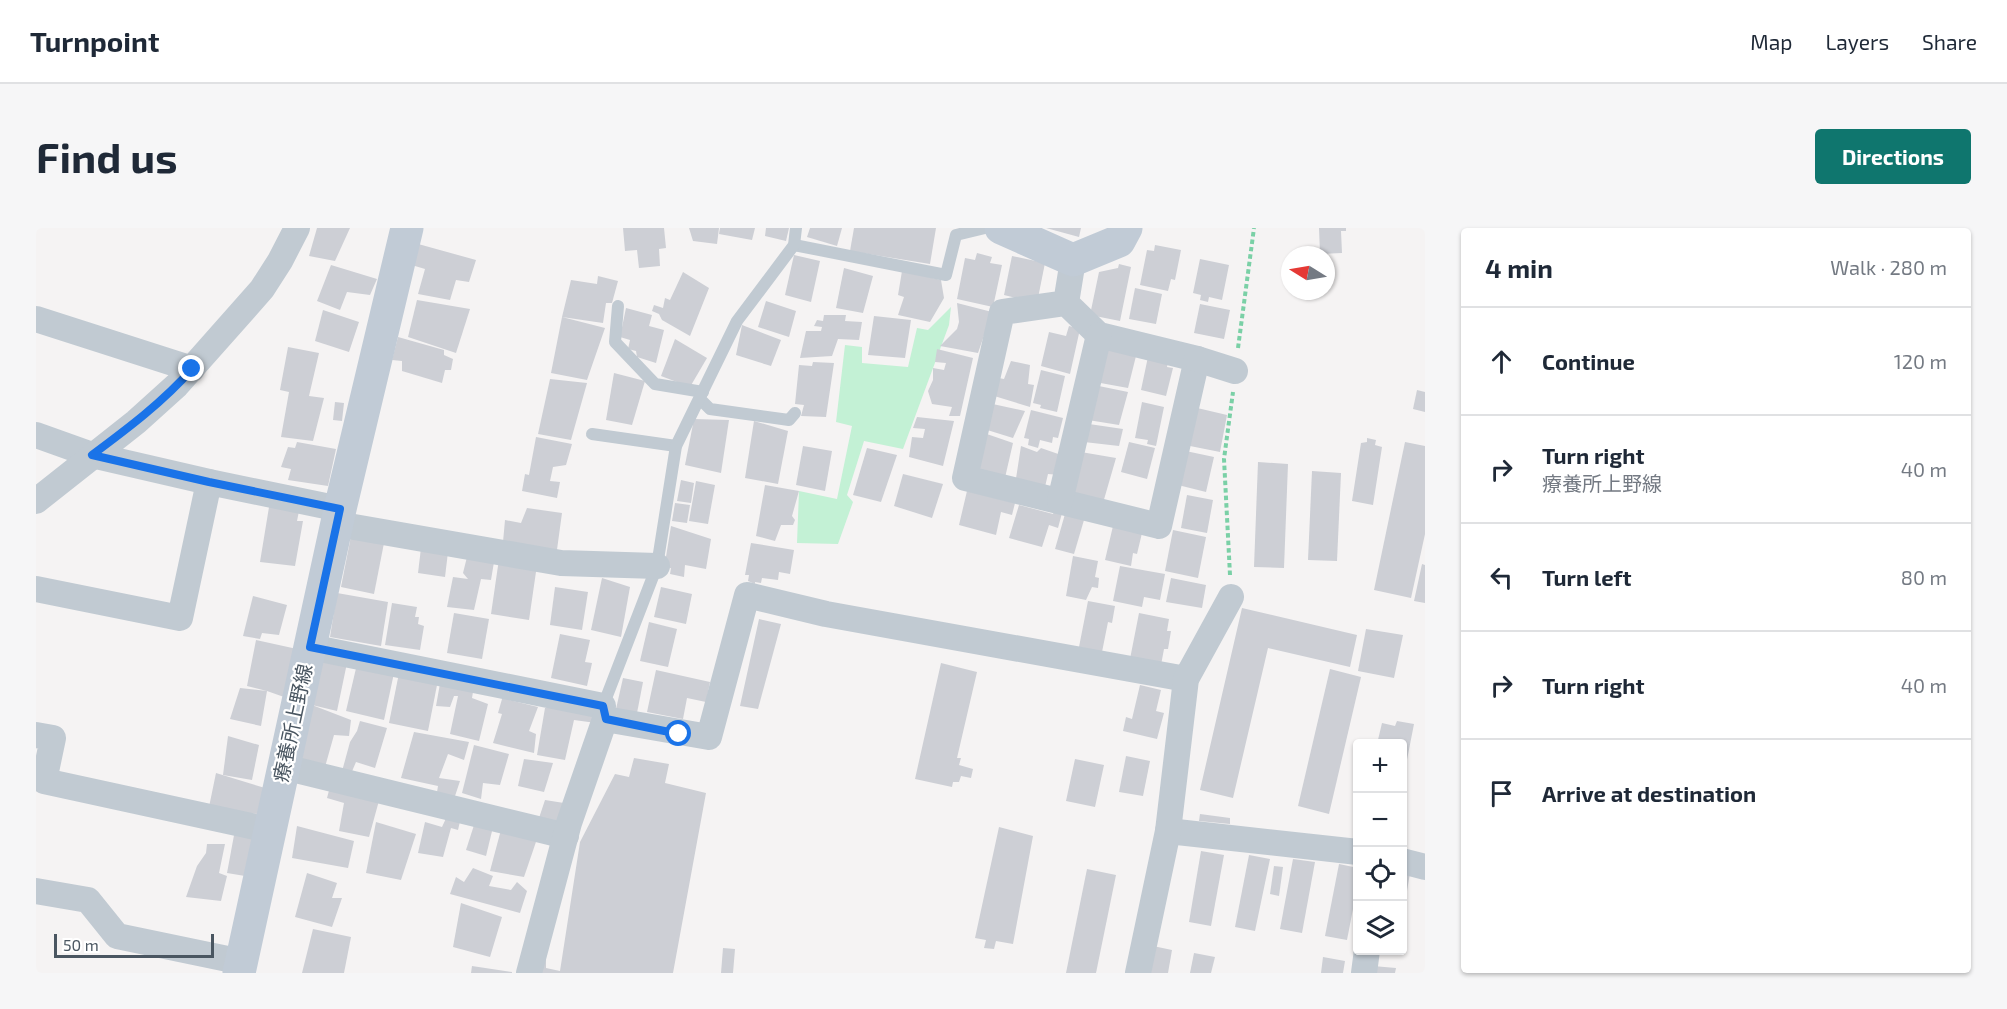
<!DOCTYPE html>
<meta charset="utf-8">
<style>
body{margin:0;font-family:"Exo 2","Noto Sans JP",sans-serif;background:#f6f6f7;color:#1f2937}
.controls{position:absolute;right:18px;bottom:18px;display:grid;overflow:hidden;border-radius:6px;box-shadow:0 2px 4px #0004}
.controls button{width:54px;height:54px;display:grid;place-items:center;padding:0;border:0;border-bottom:2px solid #e0e1e3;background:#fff;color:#1f2937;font:30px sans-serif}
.compass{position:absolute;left:1245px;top:18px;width:54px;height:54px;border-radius:50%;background:#fff;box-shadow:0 2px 4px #0004;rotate:281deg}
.scale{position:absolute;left:18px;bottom:15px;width:160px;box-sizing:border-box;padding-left:6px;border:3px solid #4a5661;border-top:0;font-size:16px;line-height:21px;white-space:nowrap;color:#4a5661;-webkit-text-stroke:4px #fff;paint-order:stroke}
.stop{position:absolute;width:18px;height:18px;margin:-14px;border:4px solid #1a73e8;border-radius:50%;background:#fff}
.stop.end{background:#1a73e8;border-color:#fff;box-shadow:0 2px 6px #0008}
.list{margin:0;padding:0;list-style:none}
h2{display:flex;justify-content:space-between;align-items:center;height:78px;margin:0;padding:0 24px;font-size:26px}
h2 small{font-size:20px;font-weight:400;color:#747a83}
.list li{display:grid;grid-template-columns:39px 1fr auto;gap:18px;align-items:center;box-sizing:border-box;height:108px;padding:0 24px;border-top:2px solid #e0e1e3}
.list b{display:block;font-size:22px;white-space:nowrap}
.list p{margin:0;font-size:20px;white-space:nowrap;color:#747a83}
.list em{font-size:20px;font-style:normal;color:#747a83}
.icon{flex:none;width:33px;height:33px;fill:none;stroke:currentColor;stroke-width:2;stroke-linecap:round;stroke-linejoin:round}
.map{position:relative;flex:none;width:1389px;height:745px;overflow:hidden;border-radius:6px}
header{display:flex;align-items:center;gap:36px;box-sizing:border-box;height:84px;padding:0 30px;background:#fff;border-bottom:2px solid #e0e1e3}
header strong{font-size:28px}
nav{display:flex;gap:33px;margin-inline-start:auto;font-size:21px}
.intro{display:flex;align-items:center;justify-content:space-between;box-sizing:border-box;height:144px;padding:0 36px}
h1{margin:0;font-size:42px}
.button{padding:15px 27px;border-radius:6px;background:#0f766e;color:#fff;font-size:21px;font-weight:700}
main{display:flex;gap:36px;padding:0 36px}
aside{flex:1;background:#fff;border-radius:6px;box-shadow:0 2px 4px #0004}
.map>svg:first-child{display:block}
</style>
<header>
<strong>Turnpoint</strong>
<nav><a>Map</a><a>Layers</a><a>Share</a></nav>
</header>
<div class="intro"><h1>Find us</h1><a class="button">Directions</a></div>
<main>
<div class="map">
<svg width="1389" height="745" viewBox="0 0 1389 745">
<rect width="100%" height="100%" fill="#f5f3f3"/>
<polygon fill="#c3f1d5" points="915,79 913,97 867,221 828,213 811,267 817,274 802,316 761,315 763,263 801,271 816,198 800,194 809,117 826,119 826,135 872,139 881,100 892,102"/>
<g fill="#cdcfd5">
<polygon points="281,0 314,0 299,33 273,28"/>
<polygon points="587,0 628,0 630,20 623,21 624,38 603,40 601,22 589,23"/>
<polygon points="653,0 683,0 681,16 657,13"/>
<polygon points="684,0 719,0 716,12 683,6"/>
<polygon points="730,0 753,0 750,13 729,8"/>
<polygon points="774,0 806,0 801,18 771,9"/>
<polygon points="818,0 900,0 894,36 814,23"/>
<polygon points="1010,0 1045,0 1043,9"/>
<polygon points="1283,0 1310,0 1310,3 1305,3 1306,25 1284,26"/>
<polygon points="375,14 440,32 433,54 420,52 414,72 382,66 389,41 369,35"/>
<polygon points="1119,17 1145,22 1139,52 1135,51 1132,63 1104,57 1111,22 1118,23"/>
<polygon points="941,25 956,29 954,35 966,37 957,79 921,71 929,30 939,32"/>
<polygon points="758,27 784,33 775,74 749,67"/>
<polygon points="976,28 1009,35 1001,75 968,67"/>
<polygon points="1164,31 1193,37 1186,72 1173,69 1172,74 1164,72 1165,67 1157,65"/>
<polygon points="1083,36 1095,39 1084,93 1054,87 1063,44 1082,40"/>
<polygon points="295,37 341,51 334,67 311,64 304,82 281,73"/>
<polygon points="808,40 837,48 827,85 800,80"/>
<polygon points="866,43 905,52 908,70 894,94 862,87 868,69 862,67"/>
<polygon points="647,44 673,60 654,108 626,92 623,86 616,83 618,77 627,80 629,70 634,72"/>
<polygon points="562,48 582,53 576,75 570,75 567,95 526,89 569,100 551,152 515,145 526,89 535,52 561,56"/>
<polygon points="1099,60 1126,66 1120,96 1093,91"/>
<polygon points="381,72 434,81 420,125 372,109"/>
<polygon points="730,73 760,83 753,109 722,99"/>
<polygon points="921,75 956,84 942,125 904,118 921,101 923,94"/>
<polygon points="1164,76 1194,82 1188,111 1158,105"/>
<polygon points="590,80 616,87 613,98 628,102 620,135 601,129 600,123 592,121 594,112 584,109"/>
<polygon points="287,82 323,94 313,124 279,113"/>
<polygon points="788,87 810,87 809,93 826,94 823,112 802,111 796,128 764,130 770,103 785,103 786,99 778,98 781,92 787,93"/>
<polygon points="838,88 875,92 869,130 832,127"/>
<polygon points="706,97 745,112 735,138 700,127"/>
<polygon points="1033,98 1044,101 1034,146 1005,138 1013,104 1030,108"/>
<polygon points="362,109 408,122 408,127 417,131 415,142 409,142 406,155 366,143 366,133 356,132"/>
<polygon points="639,111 671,130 654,159 625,148"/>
<polygon points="1069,113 1101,124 1092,160 1059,154"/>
<polygon points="252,119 283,125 273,168 288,170 277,213 245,209 253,164 244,162"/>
<polygon points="901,121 937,130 924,188 913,188 916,179 896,176 892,163 897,152 897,140 908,142 910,135 899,134"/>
<polygon points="1113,124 1133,129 1131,139 1137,140 1130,168 1105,162"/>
<polygon points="975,133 994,137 992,156 998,157 994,179 955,167 957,149 968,151"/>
<polygon points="777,134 798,135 790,189 765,188 768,177 759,176 763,137 776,138"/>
<polygon points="1005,142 1029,148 1021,184 1004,180 1005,177 997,175"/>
<polygon points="578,145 609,153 596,197 570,192"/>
<polygon points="514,151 551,155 535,212 502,206"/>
<polygon points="1058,157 1092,164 1083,197 1052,192"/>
<polygon points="1381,162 1389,164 1389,184 1377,181"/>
<polygon points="299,174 308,175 306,193 297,192"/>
<polygon points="1106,174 1128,179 1120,218 1111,216 1112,212 1099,210"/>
<polygon points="952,175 989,183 977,210 948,201"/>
<polygon points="1157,179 1191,187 1184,224 1149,217"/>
<polygon points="995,182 1027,190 1022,210 1017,209 1016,215 1004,212 1002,220 992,217 993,211 988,210"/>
<polygon points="881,189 918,193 907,238 873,229 876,209 887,210 889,201 877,200"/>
<polygon points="658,191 693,192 685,245 649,237"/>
<polygon points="718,193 752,203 742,256 709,250"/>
<polygon points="1053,196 1087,201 1083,218 1048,214"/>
<polygon points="945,204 977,215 968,254 938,247"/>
<polygon points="500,209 536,216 530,237 517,239 514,253 524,254 521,270 486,263 489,246 493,247"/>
<polygon points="1331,210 1340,212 1339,217 1346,219 1337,277 1316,273 1325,215 1331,214"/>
<polygon points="261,214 300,221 292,258 252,252 255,241 245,239 252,219 259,220"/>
<polygon points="1093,214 1119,220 1111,251 1085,244"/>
<polygon points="1369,214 1389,218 1389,306 1375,370 1338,362"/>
<polygon points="767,218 796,223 789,263 760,257"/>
<polygon points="985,218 1001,224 1005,220 1028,228 1024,247 1012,246 1008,263 979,257"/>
<polygon points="831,220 861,227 845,274 817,267"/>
<polygon points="1145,222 1178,229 1170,264 1138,256"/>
<polygon points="1045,224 1080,230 1067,275 1033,270"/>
<polygon points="1222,234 1252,236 1248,340 1218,339"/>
<polygon points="1276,243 1305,245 1301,333 1272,332"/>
<polygon points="867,246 907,256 896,290 858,278"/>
<polygon points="645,252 658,255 655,275 641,273"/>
<polygon points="660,253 679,257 672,296 653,293"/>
<polygon points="729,257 763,263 756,288 759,292 757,297 745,297 739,313 720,308"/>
<polygon points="931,263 979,275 976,287 965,284 960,307 923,297"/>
<polygon points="1151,267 1177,272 1171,305 1145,300"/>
<polygon points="234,273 264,278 261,293 267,293 259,338 224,334"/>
<polygon points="639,275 654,277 651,295 636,293"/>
<polygon points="983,277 1017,286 1018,283 1026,285 1022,300 1013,297 1006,319 973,310"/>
<polygon points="491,280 526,285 520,329 467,314 469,292 485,295"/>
<polygon points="1029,286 1048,292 1038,326 1019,321"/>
<polygon points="635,298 675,311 670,341 649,337 648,349 634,346 635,340 628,341"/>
<polygon points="1077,298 1106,305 1101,326 1097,325 1095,338 1069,332"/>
<polygon points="1137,302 1170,309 1162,350 1129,343"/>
<polygon points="315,308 348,315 338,366 305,359"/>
<polygon points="715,315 758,322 754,346 743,344 742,352 726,350 725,355 719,354 719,356 712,353 713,347 709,347"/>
<polygon points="385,320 412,324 409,349 382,345"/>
<polygon points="459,328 455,352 445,351 438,382 411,379 417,349 432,351 427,345 431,329"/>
<polygon points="1037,328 1062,333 1059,349 1063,350 1062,360 1056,359 1050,372 1030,368"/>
<polygon points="463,331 501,337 493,392 455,386"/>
<polygon points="1386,336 1389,337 1389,375 1378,373"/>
<polygon points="1084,338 1129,346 1124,372 1108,369 1106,379 1077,373"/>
<polygon points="566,350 594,359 585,409 555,402"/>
<polygon points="1135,350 1170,357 1166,380 1130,374"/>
<polygon points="519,359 552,364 546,402 514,397"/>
<polygon points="625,359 656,366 650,396 618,389"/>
<polygon points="301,365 352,374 345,418 294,409"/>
<polygon points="217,368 251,377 243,407 226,405 224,411 207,408"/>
<polygon points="1052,373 1079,378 1076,395 1072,394 1066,424 1043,419"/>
<polygon points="356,375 381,379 379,389 383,389 382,396 388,398 384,422 349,417"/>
<polygon points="1206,380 1321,407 1314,439 1232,420 1197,570 1164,562"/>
<polygon points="418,385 453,391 446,431 411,425"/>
<polygon points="1103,385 1133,391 1131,403 1135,403 1132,421 1128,421 1125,437 1094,431"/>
<polygon points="723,391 745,396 722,481 704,478"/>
<polygon points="613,394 641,401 632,439 604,433"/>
<polygon points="1330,401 1367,407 1358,450 1322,443"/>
<polygon points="524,406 554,412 549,434 556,435 551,458 515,450"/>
<polygon points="220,412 261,421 248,469 231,463 225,498 194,491 204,460 231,463 211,458"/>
<polygon points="287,429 311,435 301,483 276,477"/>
<polygon points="905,435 941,444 921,530 925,530 923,537 937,541 935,550 925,548 923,554 917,554 916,559 879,551"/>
<polygon points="321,436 358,445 348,492 310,483"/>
<polygon points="1294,441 1325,449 1293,586 1262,578"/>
<polygon points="620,442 674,454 670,474 651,470 647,491 611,484"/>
<polygon points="363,445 402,452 392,503 353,495"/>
<polygon points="405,450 438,458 436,470 452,476 443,513 414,506 422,468 418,468 414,479 400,478"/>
<polygon points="587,450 607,454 601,485 580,481"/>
<polygon points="1104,457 1125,462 1120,483 1128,485 1121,511 1087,503 1090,489 1096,491"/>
<polygon points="468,464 476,464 473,472 502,479 493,503 500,506 498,525 457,515 466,486 462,485"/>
<polygon points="276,477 315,492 313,508 298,507 289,539 264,532"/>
<polygon points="509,480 564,480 560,495 538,492 529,532 501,527"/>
<polygon points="324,493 351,500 339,540 320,534 314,548 305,547 314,514 321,503"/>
<polygon points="1361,493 1378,496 1368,547 1366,516 1341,516 1346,495 1359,498"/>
<polygon points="378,504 433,514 428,532 412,526 403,550 424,553 417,574 400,570 402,558 365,550"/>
<polygon points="192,508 223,517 216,552 187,547"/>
<polygon points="438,517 473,526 464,557 447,555 445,571 426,565"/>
<polygon points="1090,528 1114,533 1107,568 1083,564"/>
<polygon points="598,530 633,536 629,555 670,565 637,745 497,745 510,731 510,740 524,743 544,614 579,546 593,549"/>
<polygon points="488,531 517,535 508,564 482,558"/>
<polygon points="1039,531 1068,537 1059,579 1030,573"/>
<polygon points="180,545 229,560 223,586 203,585 173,579"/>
<polygon points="295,555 344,569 333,609 303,603 308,575 291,570"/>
<polygon points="509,572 528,575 520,600 501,596"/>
<polygon points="412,586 425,589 422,602 415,600 407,629 382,625 389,594 406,599"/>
<polygon points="1164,586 1194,590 1194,596 1163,593"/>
<polygon points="340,594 380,606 365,652 330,645"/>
<polygon points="439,594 457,599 450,628 430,622"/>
<polygon points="261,598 318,613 312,640 256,630"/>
<polygon points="466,598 502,608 488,649 454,643"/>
<polygon points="963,599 997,608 977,716 960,713 958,721 948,720 950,712 939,710"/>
<polygon points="199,602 217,606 209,648 191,645"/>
<polygon points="171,616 189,616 183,645 191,648 185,673 150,669 161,638 170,625"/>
<polygon points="1165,623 1188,627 1175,698 1153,694"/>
<polygon points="1213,627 1234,631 1219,703 1199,699"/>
<polygon points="1257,631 1279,634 1266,705 1244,701"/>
<polygon points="1303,636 1322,640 1322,655 1311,712 1289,708"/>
<polygon points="1238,638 1247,639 1243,668 1234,666"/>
<polygon points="437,640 457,648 453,658 475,662 481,654 491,663 484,685 414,666 420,649 428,654"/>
<polygon points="1051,641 1080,647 1060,745 1030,745"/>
<polygon points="1366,644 1374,645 1368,681 1366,681"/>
<polygon points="271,645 301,655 296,670 306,670 296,699 259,689"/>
<polygon points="425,675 466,689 454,729 417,719"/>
<polygon points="277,701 315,709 308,745 266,745"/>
<polygon points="1117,718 1136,722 1132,745 1112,745"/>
<polygon points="687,720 699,721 697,745 685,745"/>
<polygon points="1158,725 1179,729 1175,745 1154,745"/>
<polygon points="1287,729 1309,733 1307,745 1285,745"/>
<polygon points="436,738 476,744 476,745 435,745"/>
<polygon points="1337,738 1360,740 1359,745 1336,745"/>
</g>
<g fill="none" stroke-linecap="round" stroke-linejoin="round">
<g stroke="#7ad0a6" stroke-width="4" stroke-dasharray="4.5 3" stroke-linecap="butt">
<polyline points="1202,120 1218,0"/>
<polyline points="1194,347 1188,231 1197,164"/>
</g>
<g stroke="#c1cad2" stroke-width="12">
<polyline points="758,17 910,47 920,7 949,0"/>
<polyline points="582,78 579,114 619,156 667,164"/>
<polyline points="664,171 674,181 753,192 759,185"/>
<polyline points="556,206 640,218"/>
<polyline points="568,481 567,478 621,338 640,218 701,93 758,17 760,0"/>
</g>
<g stroke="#c1cad2" stroke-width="26">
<polyline points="1030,75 1063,107 1161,131 1123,298 929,250 966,84 1030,75 1037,32"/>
<polyline points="0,91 156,141"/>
<polyline points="1161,131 1199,143"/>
<polyline points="0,207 56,227 173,254 304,281"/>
<polyline points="0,273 100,194 141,157 226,61 244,33 261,0"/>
<polyline points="1024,273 1063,107"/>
<polyline points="301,296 525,335 621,338"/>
<polyline points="0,361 144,390 173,254"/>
<polyline points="274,419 567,478"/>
<polyline points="0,507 17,510 8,553 233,602"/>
<polyline points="248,539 530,608"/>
<polyline points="1132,603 1322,624"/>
<polyline points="1366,633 1389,639"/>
<polyline points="0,663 52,672 81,708 206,734"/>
<polyline points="493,745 533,595 569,491 673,509 711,367 790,386 1150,451"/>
<polyline points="1102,745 1132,603 1150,451 1195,369"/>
<polyline points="1328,745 1331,722"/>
</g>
<g stroke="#c1cbd6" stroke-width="33">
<polyline points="965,0 1037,32 1083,13 1090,0"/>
<polyline points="203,745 304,281 371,0"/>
</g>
</g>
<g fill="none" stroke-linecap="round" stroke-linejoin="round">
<path stroke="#1a73e8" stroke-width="8" d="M156 141C127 174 91 201 56 227L173 254 304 281 274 419 567 478 570 491 643 506"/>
</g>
<g text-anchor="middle" stroke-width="4.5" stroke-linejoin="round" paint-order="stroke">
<g font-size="20" fill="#4a5661" stroke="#fff">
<text transform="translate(257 495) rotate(-78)" y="7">療養所上野線</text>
</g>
</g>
</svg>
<div class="controls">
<button>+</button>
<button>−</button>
<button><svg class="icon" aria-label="locate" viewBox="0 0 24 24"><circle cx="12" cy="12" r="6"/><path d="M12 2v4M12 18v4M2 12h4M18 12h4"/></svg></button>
<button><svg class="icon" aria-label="layers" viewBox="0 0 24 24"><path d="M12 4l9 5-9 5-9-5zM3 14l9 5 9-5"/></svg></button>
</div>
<svg class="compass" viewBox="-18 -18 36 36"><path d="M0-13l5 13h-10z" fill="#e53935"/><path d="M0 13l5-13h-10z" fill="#747a83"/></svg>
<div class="scale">50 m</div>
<div class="stop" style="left:643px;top:506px"></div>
<div class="stop end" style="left:156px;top:141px"></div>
</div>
<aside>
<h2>4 min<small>Walk · 280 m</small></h2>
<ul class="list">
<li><svg class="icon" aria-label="ahead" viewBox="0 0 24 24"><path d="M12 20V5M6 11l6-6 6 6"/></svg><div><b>Continue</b></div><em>120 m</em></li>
<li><svg class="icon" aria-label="right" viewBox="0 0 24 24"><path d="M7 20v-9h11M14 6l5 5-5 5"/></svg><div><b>Turn right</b><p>療養所上野線</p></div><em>40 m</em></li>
<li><svg class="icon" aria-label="left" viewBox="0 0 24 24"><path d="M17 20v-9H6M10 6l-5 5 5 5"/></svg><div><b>Turn left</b></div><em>80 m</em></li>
<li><svg class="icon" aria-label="right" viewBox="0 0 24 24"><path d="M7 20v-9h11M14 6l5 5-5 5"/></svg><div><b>Turn right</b></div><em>40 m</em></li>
<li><svg class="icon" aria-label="arrive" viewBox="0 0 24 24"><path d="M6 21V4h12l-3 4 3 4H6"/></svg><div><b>Arrive at destination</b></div></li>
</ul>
</aside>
</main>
